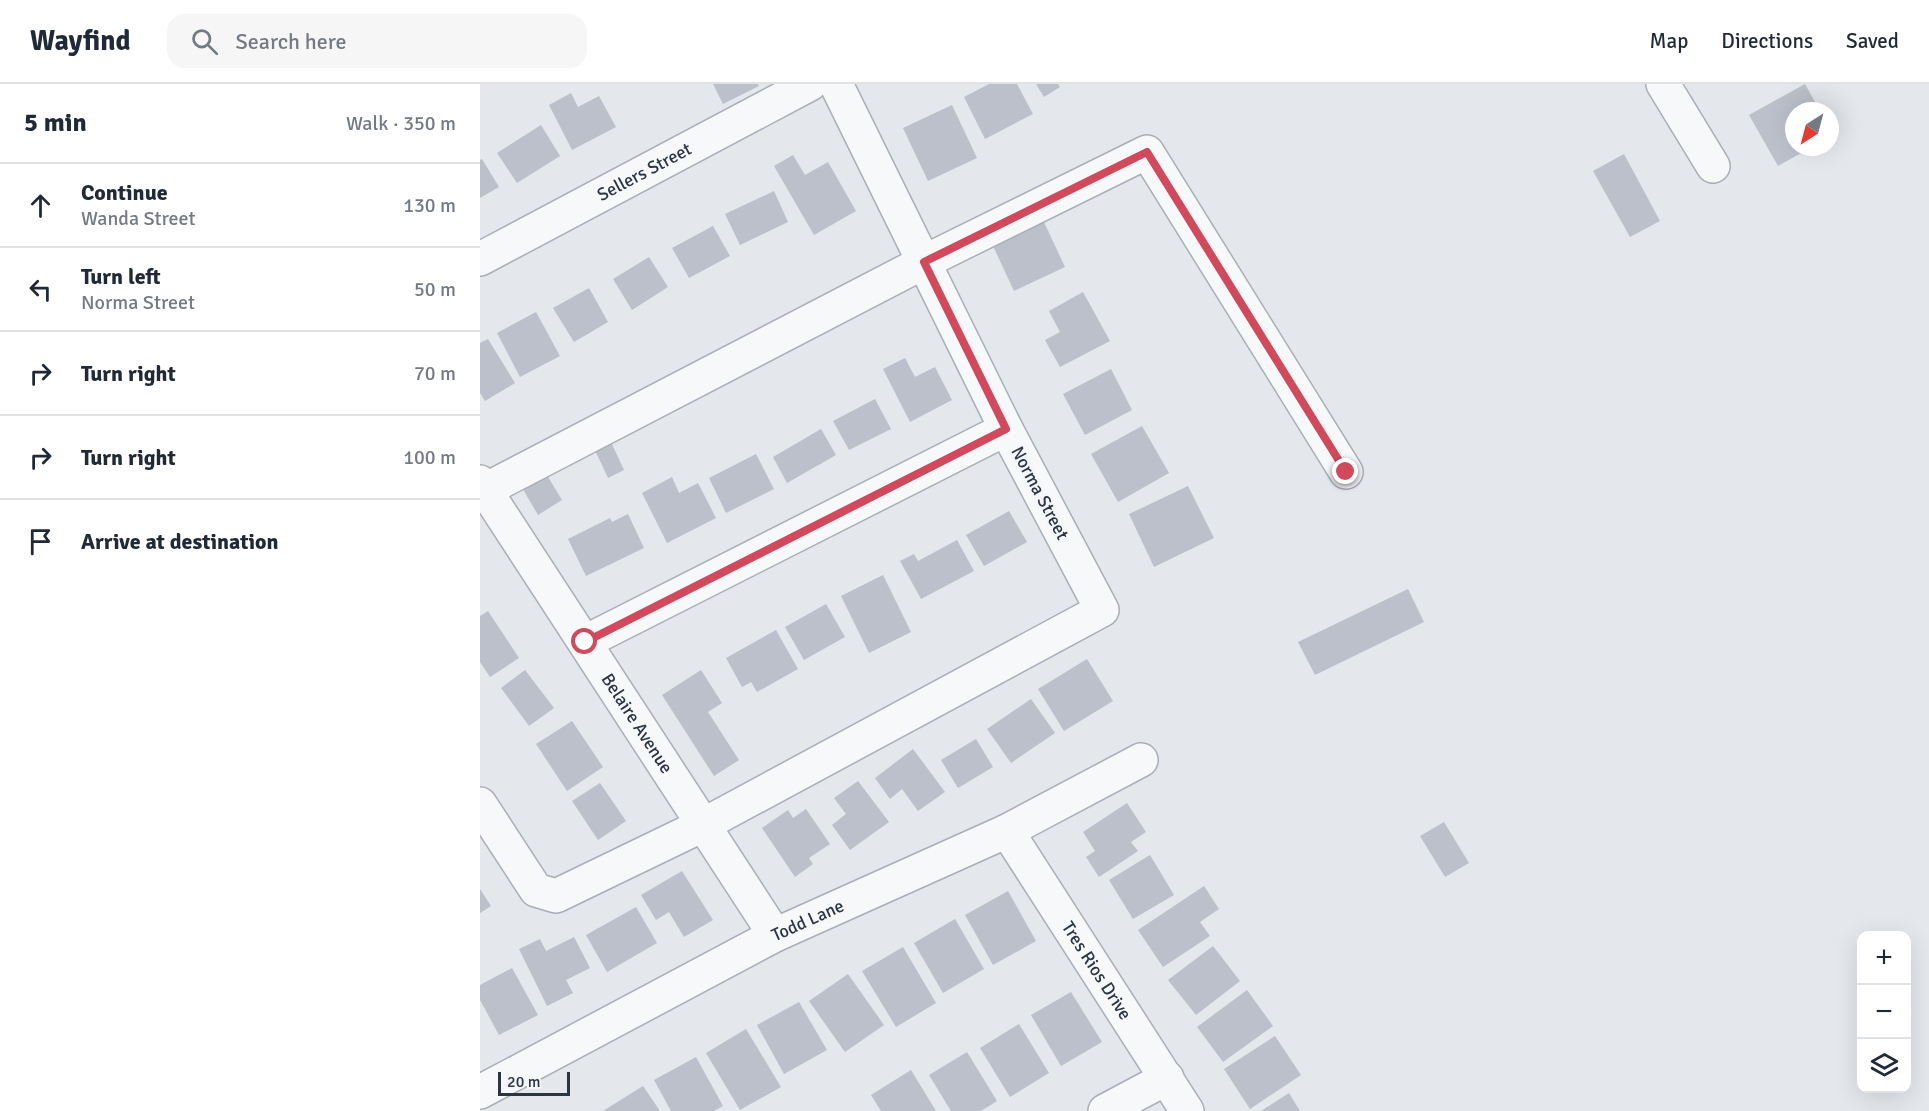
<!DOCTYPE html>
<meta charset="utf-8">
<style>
body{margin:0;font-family:Signika,sans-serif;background:#f6f6f7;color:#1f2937}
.controls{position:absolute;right:18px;bottom:18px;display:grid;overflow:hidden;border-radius:12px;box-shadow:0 6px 24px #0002}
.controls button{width:54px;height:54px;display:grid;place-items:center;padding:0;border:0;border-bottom:2px solid #e0e1e3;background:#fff;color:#1f2937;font:30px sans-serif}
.compass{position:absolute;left:1305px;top:18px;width:54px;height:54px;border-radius:50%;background:#fff;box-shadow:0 6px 24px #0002;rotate:216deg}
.scale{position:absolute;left:18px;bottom:15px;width:72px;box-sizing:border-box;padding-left:6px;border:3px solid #2b3445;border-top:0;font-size:16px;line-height:21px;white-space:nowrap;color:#2b3445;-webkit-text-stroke:4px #f4f6f9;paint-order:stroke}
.stop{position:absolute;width:18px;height:18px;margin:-14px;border:4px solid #d1495b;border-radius:50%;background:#fff}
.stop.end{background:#d1495b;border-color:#fff;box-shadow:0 2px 6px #0008}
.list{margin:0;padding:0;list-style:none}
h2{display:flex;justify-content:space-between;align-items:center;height:78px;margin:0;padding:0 24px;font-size:26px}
h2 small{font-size:20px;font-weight:400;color:#747a83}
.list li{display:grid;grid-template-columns:39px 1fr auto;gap:18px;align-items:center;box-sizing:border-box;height:84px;padding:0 24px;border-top:2px solid #e0e1e3}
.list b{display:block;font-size:22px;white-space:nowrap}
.list p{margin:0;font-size:20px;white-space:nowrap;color:#747a83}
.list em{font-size:20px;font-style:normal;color:#747a83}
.icon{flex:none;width:33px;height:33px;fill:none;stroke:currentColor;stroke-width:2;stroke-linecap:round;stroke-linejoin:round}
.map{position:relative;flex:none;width:1449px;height:1027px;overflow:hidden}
header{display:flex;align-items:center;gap:36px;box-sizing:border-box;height:84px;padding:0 30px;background:#fff;border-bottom:2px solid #e0e1e3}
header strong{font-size:28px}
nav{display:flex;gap:33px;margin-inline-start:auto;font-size:21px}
.search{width:420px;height:54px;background:#f6f6f7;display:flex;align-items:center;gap:15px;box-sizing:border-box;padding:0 21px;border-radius:18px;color:#747a83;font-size:22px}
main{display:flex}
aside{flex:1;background:#fff}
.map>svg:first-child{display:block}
</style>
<header>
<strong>Wayfind</strong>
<div class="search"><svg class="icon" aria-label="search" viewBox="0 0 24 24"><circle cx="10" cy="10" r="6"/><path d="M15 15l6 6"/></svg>Search here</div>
<nav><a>Map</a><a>Directions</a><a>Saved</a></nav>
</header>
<main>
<aside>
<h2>5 min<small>Walk · 350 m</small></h2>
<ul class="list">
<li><svg class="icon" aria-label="ahead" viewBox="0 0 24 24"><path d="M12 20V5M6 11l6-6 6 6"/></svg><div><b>Continue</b><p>Wanda Street</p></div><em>130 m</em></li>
<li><svg class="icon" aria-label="left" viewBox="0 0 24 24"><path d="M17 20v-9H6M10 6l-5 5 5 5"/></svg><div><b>Turn left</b><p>Norma Street</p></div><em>50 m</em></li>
<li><svg class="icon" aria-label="right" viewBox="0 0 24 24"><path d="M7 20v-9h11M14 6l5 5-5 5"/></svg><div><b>Turn right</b></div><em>70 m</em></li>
<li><svg class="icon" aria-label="right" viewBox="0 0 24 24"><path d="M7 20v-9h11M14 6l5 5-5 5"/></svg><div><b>Turn right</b></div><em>100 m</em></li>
<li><svg class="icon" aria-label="arrive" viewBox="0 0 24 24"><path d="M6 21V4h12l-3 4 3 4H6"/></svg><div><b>Arrive at destination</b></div></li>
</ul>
</aside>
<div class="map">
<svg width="1449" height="1027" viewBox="0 0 1449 1027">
<rect width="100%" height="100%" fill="#e4e7ec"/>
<g fill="#bbc0ca">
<polygon points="233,0 278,0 279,2 243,20"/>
<polygon points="509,0 537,0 553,30 505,55 484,13"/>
<polygon points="556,0 578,0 580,3 564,13"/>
<polygon points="1325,0 1340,27 1314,27 1314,63 1332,63 1298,82 1269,31"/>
<polygon points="91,9 98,23 119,12 136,43 92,66 69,21"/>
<polygon points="472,21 497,74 448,97 423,44"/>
<polygon points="61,41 80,72 37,99 17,69"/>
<polygon points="1144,70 1180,137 1150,153 1113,87"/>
<polygon points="313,71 325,91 348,78 376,127 334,151 294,82"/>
<polygon points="2,75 19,103 0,114 0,76"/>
<polygon points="294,107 308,138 260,161 245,130"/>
<polygon points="564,138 585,183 534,207 513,162"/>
<polygon points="233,142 250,172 209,194 192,164"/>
<polygon points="169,173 188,203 152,226 133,195"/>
<polygon points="109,204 128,238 94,258 73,224"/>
<polygon points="603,208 630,257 580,283 565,256 580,248 569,227"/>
<polygon points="56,228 80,272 40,293 17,249"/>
<polygon points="8,255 35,299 5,317 0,309 0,259"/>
<polygon points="425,274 435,293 455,283 472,316 430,338 403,285"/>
<polygon points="631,285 652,326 605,351 583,310"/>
<polygon points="395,315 411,345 369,366 353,337"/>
<polygon points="662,342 689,389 638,418 611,370"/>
<polygon points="341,345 356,371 307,399 293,373"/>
<polygon points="129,354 144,386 128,394 113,362"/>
<polygon points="276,370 294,405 246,429 229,394"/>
<polygon points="65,388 82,416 58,431 41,402"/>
<polygon points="192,393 199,409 218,399 236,434 187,459 162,409"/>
<polygon points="708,402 734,454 674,483 649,430"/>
<polygon points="529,427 547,458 504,482 486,451"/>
<polygon points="148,430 164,464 106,492 88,455 130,434 132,438"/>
<polygon points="477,456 494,487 441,515 420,477 434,470 438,477"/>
<polygon points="403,491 431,548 389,569 361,512"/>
<polygon points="928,505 944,538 835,591 818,558"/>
<polygon points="346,520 365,553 324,576 305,543"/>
<polygon points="8,527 39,574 10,593 0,578 0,532"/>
<polygon points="296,546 318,585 277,608 271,598 262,603 246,574"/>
<polygon points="607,575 633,617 584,647 558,605"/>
<polygon points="45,586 74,624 49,642 21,604"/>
<polygon points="221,586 242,619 228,628 259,676 234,692 182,611"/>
<polygon points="551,615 575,649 531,679 507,645"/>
<polygon points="92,637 123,683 87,707 56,660"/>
<polygon points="496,655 513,683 478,704 461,676"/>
<polygon points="433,665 465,708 438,727 422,705 410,715 395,694"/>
<polygon points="378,697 409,738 370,766 352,741 366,730 354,714"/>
<polygon points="120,699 146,737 118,756 92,717"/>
<polygon points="647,719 666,748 651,758 658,767 619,793 606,773 615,767 603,748"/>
<polygon points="326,725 350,760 329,774 333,780 315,793 282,744 308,726 313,734"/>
<polygon points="964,738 989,779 965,793 940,752"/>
<polygon points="670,771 694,811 653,835 629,796"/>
<polygon points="202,787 233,836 204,853 189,828 176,836 161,811"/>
<polygon points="724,802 739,825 720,838 730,852 683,883 658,846"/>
<polygon points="0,805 11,822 0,829"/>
<polygon points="528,807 556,857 513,881 485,831"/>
<polygon points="156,823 177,859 127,888 106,851"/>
<polygon points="475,835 504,885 463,909 434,859"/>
<polygon points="94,853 110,884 86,896 93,909 67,922 39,865 60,855 66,867"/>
<polygon points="733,862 760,897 716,931 688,896"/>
<polygon points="423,863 456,919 416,943 382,887"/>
<polygon points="32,884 58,931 19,951 0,916 0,901"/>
<polygon points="368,890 404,941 365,968 329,917"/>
<polygon points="767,906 793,942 743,978 717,943"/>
<polygon points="591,908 622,958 581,982 551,931"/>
<polygon points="319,918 347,966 304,990 277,941"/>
<polygon points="539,940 569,989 530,1013 500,964"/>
<polygon points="266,945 301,1003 260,1026 226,969"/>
<polygon points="795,952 821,991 770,1025 744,985"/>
<polygon points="487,968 517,1017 501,1027 471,1027 449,991"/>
<polygon points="216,973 243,1022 234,1027 191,1027 174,996"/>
<polygon points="431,986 456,1027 401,1027 391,1011"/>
<polygon points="163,1002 180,1027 123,1027"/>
<polygon points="809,1009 820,1027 781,1027"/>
</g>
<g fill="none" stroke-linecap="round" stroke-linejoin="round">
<g stroke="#a9aeb7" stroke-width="36">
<g id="minor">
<polyline points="1183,0 1233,82"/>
<path id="s1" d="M0 175 330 0"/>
<path id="s2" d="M0 398 295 851"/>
<polyline points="5,406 444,178 667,68 866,388"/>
<polyline points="105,558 526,345"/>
<polyline points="0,720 56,806 76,812 223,741 622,526 526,345 356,0"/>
<path id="s3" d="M527 747 707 1027"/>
<path id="s4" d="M0 1008 295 851 527 747 661 676"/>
<polyline points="625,1027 687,994"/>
</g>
</g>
<use href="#minor" stroke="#f7f8fa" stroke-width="33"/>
</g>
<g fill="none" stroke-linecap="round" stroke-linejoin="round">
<polyline stroke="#d1495b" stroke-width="8" points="105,558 526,345 444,178 667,68 866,388"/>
</g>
<g text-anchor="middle" stroke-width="6" stroke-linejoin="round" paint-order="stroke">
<g font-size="18" fill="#2b3445" stroke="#f4f6f9">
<text dy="6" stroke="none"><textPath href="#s1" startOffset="186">Sellers Street</textPath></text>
<text transform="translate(560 409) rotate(62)" y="6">Norma Street</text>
<text dy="6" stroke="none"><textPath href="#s2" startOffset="288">Belaire Avenue</textPath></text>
<text dy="6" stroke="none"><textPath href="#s4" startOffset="370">Todd Lane</textPath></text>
<text dy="6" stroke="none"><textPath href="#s3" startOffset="166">Tres Rios Drive</textPath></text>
</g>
</g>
</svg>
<div class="controls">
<button>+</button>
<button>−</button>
<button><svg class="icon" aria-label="layers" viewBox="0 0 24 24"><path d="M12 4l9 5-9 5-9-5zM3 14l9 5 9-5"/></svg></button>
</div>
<svg class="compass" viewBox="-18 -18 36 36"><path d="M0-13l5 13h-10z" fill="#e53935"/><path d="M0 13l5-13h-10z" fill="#747a83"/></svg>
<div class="scale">20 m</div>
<div class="stop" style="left:105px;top:558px"></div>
<div class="stop end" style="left:866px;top:388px"></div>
</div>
</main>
